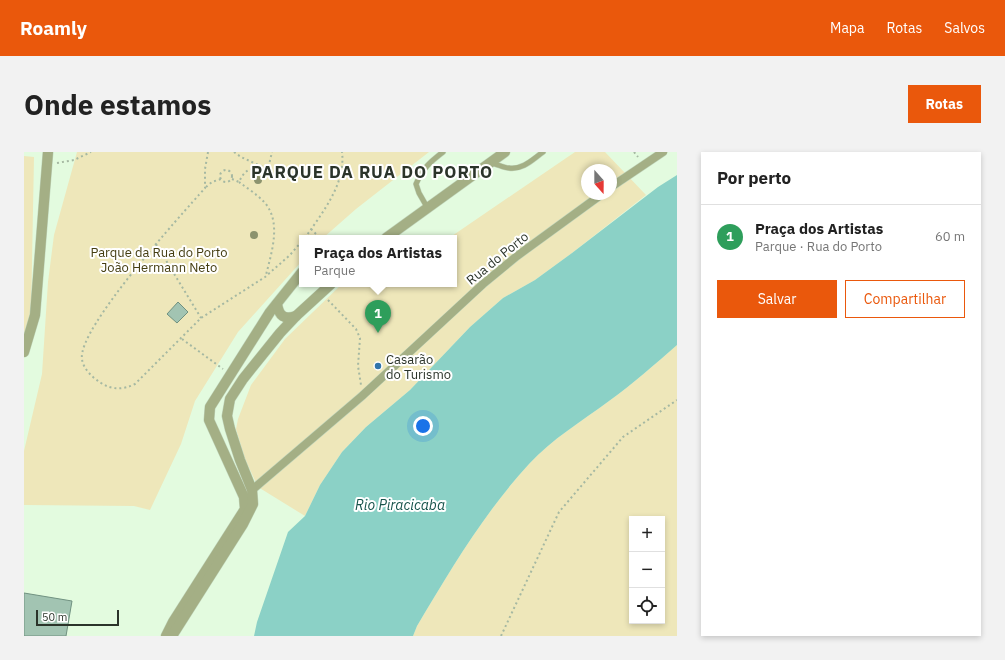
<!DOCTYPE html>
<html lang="pt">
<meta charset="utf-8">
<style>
body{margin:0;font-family:"IBM Plex Sans",sans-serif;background:#f2f2f2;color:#222}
.controls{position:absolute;right:12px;bottom:12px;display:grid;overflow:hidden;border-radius:0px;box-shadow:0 2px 6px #0003}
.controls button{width:36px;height:36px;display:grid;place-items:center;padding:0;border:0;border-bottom:1px solid #e0e0e0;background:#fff;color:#222;font:20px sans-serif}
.compass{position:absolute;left:557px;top:12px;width:36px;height:36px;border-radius:50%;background:#fff;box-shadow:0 2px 6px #0003;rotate:159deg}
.scale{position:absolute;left:12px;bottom:10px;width:83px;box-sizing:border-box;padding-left:4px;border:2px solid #2b342a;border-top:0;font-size:11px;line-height:14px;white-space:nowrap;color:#2b342a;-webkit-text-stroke:3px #fff;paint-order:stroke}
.you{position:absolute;left:399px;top:274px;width:14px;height:14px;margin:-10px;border:3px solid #fff;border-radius:50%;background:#1a73e8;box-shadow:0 0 0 6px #1a73e833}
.badge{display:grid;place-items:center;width:26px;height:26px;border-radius:50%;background:#ea580c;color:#fff;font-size:13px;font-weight:700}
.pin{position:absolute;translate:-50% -33px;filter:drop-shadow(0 1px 2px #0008)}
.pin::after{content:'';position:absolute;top:21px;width:14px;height:12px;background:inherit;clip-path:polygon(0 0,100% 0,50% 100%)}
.popup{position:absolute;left:275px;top:83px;width:158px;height:52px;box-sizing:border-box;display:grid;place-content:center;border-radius:0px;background:#fff;filter:drop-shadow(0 1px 3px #0005);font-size:13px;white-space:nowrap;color:#767676}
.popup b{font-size:15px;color:#222}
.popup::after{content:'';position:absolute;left:50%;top:100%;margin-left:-8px;border:8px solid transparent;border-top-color:#fff}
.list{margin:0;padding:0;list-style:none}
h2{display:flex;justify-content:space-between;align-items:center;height:52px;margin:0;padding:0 16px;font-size:17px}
h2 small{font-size:13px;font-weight:400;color:#767676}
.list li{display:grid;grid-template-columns:26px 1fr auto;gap:12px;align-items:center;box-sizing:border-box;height:64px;padding:0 16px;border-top:1px solid #e0e0e0}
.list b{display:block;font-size:15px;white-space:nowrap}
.list p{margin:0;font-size:13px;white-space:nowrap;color:#767676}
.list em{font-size:13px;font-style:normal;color:#767676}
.actions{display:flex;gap:8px;padding:12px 16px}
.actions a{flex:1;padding:9px 0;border:1px solid #ea580c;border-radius:0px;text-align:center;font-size:14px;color:#ea580c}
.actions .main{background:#ea580c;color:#fff}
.icon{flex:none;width:22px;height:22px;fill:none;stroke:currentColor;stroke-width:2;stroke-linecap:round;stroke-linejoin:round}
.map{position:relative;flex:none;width:653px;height:484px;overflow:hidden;border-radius:0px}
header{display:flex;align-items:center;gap:24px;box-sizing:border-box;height:56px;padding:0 20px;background:#ea580c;color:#fff}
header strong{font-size:19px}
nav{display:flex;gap:22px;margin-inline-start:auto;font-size:14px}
.intro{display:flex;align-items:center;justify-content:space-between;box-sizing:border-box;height:96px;padding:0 24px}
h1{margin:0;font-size:28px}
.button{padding:10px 18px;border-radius:0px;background:#ea580c;color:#fff;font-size:14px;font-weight:700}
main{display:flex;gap:24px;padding:0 24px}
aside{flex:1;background:#fff;border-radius:0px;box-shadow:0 2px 6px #0003}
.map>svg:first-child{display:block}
</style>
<header>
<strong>Roamly</strong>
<nav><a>Mapa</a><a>Rotas</a><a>Salvos</a></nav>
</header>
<div class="intro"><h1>Onde estamos</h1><a class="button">Rotas</a></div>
<main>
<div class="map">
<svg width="653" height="484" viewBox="0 0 653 484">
<rect width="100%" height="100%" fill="#e3fbdf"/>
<g fill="#eee7ba" fill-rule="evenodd">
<polygon points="53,0 405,0 332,57 299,86 278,86 278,109 214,180 171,249 157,292 126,358 110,354 0,353 0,299 18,222 24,130 30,83"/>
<path d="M551 0H581L622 43 548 101 511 128 479 146 446 175 386 238 342 275 318 300 296 333 281 364 234 335 221 307 212 277 214 267 227 233 261 187 318 132H430V86H425ZM563 18H587V42H563Z"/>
<polygon points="0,4 10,5 7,163 0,187"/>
<path d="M653 193V484H389L393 474C427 417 460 361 505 312 528 287 558 269 585 249 609 232 631 212 653 193ZM608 367H638V469H608Z"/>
</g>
<path fill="#8bd1c6" d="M653 23V193C631 212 609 232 585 249 558 269 528 287 505 312 460 361 427 417 393 474L389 484H230L233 470 264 380 281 364 296 333 318 300 342 275 386 238 446 175 479 146 511 128 548 101 634 35Z"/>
<g fill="#a2c4b2" stroke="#709180">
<polygon points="154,150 164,160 153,171 143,162"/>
<polygon points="0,441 48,449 42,484 0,484"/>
</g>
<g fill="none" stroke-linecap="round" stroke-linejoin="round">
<g stroke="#c2d7be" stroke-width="6">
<g id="service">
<path d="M467 11C473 12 480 16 485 16 499 18 509 7 519 0"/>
<path d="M403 55 395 41 392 32C399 16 406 10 419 0"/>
</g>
</g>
<g stroke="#c2d7be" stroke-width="9">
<g id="pedestrian">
<polyline points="587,35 639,0"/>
<polyline points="228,338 338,244 459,132 493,104 578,42"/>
</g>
</g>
<g stroke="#c2d7be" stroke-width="11">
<polyline id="minor" points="142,484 149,470 221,357 220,345 185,268 186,255 246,160 278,120"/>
</g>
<g stroke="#c2d7be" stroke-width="11">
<g id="tertiary">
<polyline points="362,86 481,0"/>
<path d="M253 152C255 164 260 168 272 164"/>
<polyline points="0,200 11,163 24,0"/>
<polyline points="148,484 219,372 229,352 228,338 216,308 206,277 203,264 206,247 219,227 256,181 272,164 307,132"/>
</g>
</g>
<g stroke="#a5b8a2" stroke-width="2" stroke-dasharray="2 3" stroke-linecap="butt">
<path d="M184 0 181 17V36C158 62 53 177 58 207 59 217 69 226 77 231 88 238 99 238 111 232L177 166 241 125 266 103 278 89"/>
<polyline points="210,0 217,5 241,16"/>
<polyline points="610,0 614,5"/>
<polyline points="33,11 50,8 67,0"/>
<circle cx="202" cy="24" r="6"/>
<path d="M208 27 215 30C222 15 228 16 244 17L248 0"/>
<path d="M215 30C223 36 234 43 241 51 258 71 247 102 242 123"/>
<polyline points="182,35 188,30 197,27"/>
<polyline points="287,77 296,86"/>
<path d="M281 86C298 61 322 32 318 0"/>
<polyline points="132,92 177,166"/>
<polyline points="304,148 332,177 336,186 334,214 337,233"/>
<polyline points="158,187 199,217"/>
<polyline points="477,484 535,360 599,285 653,248"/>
</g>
<use href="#service" stroke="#a4af85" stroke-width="5"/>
<use href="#pedestrian" stroke="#a4af85" stroke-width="8"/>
<use href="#minor" stroke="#a4af85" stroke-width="10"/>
<use href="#tertiary" stroke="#a4af85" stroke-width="10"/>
</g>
<g fill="#8c936e">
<circle cx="234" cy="28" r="4"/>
<circle cx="230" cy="83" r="4"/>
</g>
<circle fill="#3175ab" stroke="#fff" stroke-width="1.5" cx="354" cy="214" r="4"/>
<g text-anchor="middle" stroke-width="4" stroke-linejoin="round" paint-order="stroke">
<g font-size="13" fill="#453e12" stroke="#fff">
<text x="135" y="105">Parque da Rua do Porto<tspan x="135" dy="15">João Hermann Neto</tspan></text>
</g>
<g font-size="13" fill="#2b342a" stroke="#fff">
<text transform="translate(473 106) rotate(-39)" y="5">Rua do Porto</text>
</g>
<g font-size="13" fill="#2b342a" stroke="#fff" text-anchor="start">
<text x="362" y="212">Casarão<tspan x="362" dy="15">do Turismo</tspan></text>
</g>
<g font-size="14" font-style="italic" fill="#17534b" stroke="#fff">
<text x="376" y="358">Rio Piracicaba</text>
</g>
<g font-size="17" font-weight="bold" letter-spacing="1" fill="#2b342a" stroke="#fff">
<text x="348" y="26">PARQUE DA RUA DO PORTO</text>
</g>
</g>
</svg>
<div class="controls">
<button>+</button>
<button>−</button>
<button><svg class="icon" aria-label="locate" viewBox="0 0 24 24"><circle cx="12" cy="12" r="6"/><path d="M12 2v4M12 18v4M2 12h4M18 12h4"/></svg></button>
</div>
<svg class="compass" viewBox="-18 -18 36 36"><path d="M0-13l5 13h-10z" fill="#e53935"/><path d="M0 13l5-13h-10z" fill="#767676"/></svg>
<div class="scale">50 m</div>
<div class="you"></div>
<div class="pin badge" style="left:354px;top:181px;background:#2e9e5b">1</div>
<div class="popup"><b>Praça dos Artistas</b>Parque</div>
</div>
<aside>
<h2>Por perto<small></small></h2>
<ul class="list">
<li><span class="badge" style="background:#2e9e5b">1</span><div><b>Praça dos Artistas</b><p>Parque · Rua do Porto</p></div><em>60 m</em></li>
</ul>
<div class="actions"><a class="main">Salvar</a><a>Compartilhar</a></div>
</aside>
</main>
